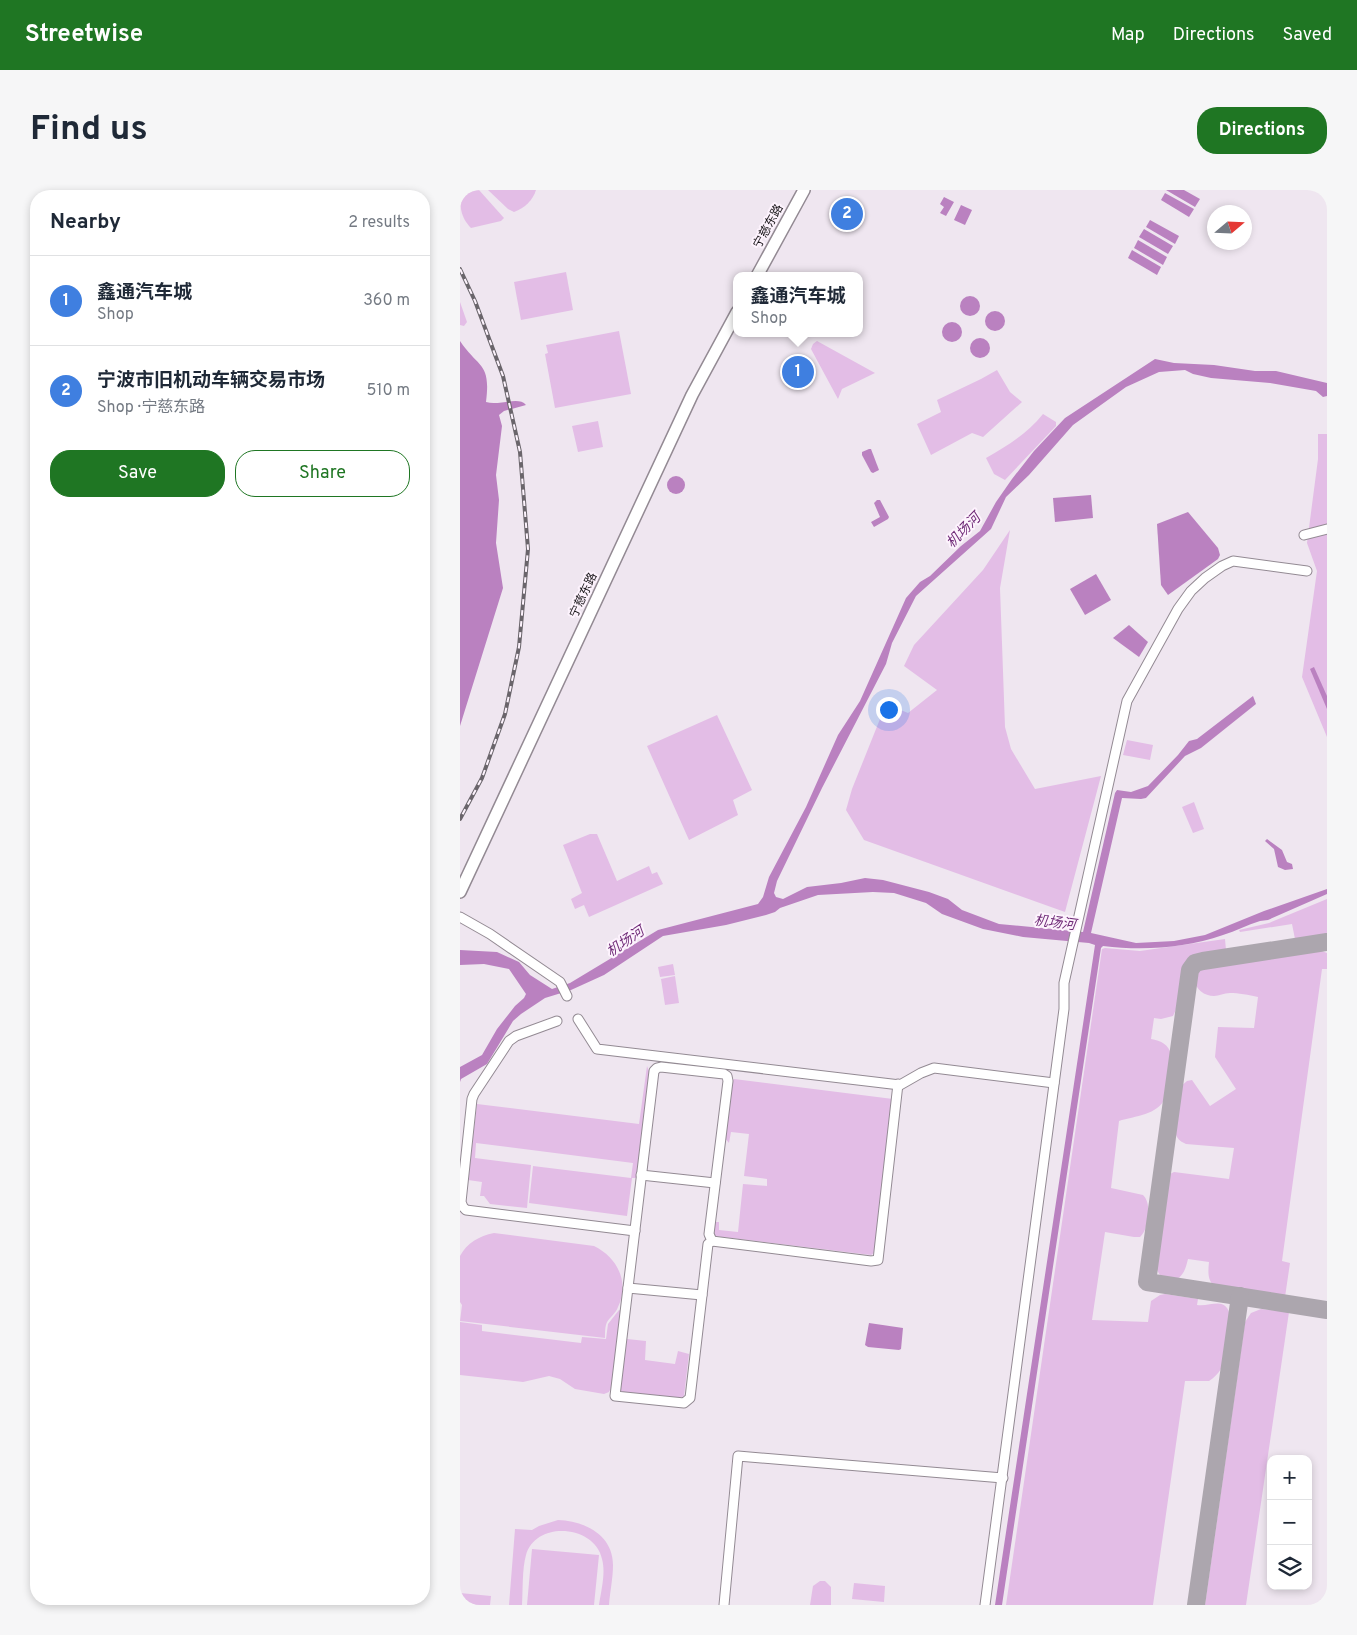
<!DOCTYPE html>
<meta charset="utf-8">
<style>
body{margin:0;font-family:Overpass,"Noto Sans SC",sans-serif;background:#f6f6f7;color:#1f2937}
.controls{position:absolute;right:15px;bottom:15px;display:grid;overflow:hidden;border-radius:10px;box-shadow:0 2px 8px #0003}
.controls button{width:45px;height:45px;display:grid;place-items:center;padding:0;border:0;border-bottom:1px solid #e0e1e3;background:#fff;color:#1f2937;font:25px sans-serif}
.compass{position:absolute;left:747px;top:15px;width:45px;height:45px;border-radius:50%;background:#fff;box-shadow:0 2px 8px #0003;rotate:71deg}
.you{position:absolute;left:428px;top:519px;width:18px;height:18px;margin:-12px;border:4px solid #fff;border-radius:50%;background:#1a73e8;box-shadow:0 0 0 8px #1a73e833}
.badge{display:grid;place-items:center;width:32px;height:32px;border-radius:50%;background:#1f7623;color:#fff;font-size:16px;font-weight:700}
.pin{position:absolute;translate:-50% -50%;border:2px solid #fff;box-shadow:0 1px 5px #0006}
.popup{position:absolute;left:273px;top:82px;width:130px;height:65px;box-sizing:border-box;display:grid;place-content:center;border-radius:10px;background:#fff;filter:drop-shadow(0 1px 4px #0005);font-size:16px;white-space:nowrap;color:#747a83}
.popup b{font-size:19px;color:#1f2937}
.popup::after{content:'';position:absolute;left:50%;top:100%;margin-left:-10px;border:10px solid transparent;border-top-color:#fff}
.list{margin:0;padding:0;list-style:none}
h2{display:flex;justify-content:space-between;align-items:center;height:65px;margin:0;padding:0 20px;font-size:21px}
h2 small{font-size:16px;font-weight:400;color:#747a83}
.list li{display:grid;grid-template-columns:32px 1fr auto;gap:15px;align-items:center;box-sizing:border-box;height:90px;padding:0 20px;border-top:1px solid #e0e1e3}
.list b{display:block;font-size:19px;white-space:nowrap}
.list p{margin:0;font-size:16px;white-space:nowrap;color:#747a83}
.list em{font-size:16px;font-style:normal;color:#747a83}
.actions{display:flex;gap:10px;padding:15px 20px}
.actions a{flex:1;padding:11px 0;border:1px solid #1f7623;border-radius:20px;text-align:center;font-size:18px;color:#1f7623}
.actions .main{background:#1f7623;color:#fff}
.icon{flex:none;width:28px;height:28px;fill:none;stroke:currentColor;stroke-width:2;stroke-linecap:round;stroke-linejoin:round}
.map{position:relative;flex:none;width:867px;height:1415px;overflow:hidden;border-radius:20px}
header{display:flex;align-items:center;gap:30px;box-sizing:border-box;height:70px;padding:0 25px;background:#1f7623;color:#fff}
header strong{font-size:24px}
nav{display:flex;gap:28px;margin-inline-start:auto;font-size:18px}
.intro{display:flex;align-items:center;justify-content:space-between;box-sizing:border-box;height:120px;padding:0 30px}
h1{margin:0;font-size:35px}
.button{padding:12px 22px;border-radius:20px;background:#1f7623;color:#fff;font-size:18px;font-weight:700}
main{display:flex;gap:30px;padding:0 30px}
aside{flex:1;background:#fff;border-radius:20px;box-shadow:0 2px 8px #0003}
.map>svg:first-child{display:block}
</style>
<header>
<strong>Streetwise</strong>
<nav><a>Map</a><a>Directions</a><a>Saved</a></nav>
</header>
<div class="intro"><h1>Find us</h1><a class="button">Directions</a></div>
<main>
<aside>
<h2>Nearby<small>2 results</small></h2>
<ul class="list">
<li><span class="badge" style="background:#3f7fe0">1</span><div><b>鑫通汽车城</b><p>Shop</p></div><em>360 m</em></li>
<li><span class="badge" style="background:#3f7fe0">2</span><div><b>宁波市旧机动车辆交易市场</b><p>Shop · 宁慈东路</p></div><em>510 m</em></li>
</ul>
<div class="actions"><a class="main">Save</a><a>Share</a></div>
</aside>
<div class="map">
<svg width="867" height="1415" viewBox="0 0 867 1415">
<rect width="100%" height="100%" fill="#efe6f0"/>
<g fill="#e3bde6">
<path d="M0 0H19L44 28 41 31 11 38C0 27 0 16 0 0Z"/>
<path d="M28 0H76C73 10 65 18 54 22L48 19Z"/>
<polygon points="106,82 113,120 61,130 54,92"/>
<polygon points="0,112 7,132 4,136 0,135"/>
<polygon points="159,141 171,204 95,218 85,164 88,163 86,155"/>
<polygon points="357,151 415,183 382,199 378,209 351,159 353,154"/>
<polygon points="537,180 550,202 562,212 523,247 512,243 471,265 457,234 481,222 477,210 521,189"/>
<path d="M583 224 596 232V236L545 290 534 284 526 268C547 256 567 244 583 224Z"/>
<polygon points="138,231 143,257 118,262 112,236"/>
<polygon points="858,244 867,244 867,547 842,487 857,381 847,353 858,269"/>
<polygon points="550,340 540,398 545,537 551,559 575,599 641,586 605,722 404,650 386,620 392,599 426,514 448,523 477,500 444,476 454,455 523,380"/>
<polygon points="257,525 292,600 273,610 278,625 229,650 187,556"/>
<polygon points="667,550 693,555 690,570 663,565"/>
<polygon points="734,612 744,639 733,643 722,617"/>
<polygon points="130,644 137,644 157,691 189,676 192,684 197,682 203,694 129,727 124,715 115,719 111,709 122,703 103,655"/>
<polygon points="867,709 867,745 835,749 832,734 780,742 779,740 809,733"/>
<path d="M765 749 766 760C727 767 726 764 719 804 718 812 717 819 713 826L701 829 694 828 691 849C701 851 709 854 711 865L705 908C698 925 675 926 659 931L651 998 683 1005C692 1013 689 1039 680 1047H674L645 1042 632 1130 688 1132 691 1111 700 1105 705 1104 738 1109 737 1115C753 1117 767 1104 771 1130 768 1153 770 1178 749 1191H725L693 1415H546L642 759 645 758 680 761Z"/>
<path d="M859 760 867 763V779H862L822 1071 830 1073 825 1107 757 1098C747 1092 748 1082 749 1072L728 1069C725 1081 723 1088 710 1092 702 1089 700 1086 696 1078L710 984 714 982 769 989 774 958 726 954C719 951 717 948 715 942L720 897 727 891 732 890 750 916 776 899 755 867 758 837 794 838 798 807C789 805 778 803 770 803 764 803 759 806 754 806 743 806 732 797 736 785 738 779 742 777 747 776Z"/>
<polygon points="213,774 215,785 200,787 198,777"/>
<polygon points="215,786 219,813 205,815 201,789"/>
<polygon points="187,876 190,884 177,988 172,988 167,1026 69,1013 73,976 171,988 173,973 16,953 15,968 71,975 67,1018 30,1014 24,1006 20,1006 22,992 8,990 17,914 179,934"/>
<polygon points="274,889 433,909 414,1063 411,1065 254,1046 252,1038 255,1032 259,1032 259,1040 278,1042 283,994 307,996 307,989 284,986 289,944 271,942 269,953 264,947 271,892"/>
<path d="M34 1043 134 1056C157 1067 170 1092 158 1117 156 1123 150 1127 147 1132 145 1136 145 1143 145 1148L0 1131 2 1115 0 1112V1066C7 1053 19 1046 34 1043Z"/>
<polygon points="801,1119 829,1122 786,1415 745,1415 785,1132 791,1123"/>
<polygon points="159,1120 161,1121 151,1198 149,1202 144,1204 115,1199 100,1189 89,1186 63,1192 0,1185 0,1132 22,1135 22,1141 121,1153 122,1147 146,1149 148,1134"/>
<polygon points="167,1149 186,1151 185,1170 215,1174 218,1161 229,1164 224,1206 218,1209 161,1202 159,1200 164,1151"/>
<path d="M98 1330C125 1331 153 1345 153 1375 153 1388 150 1402 149 1415H139C141 1401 146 1383 142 1369 135 1335 76 1330 66 1365 62 1379 63 1400 62 1415H49L55 1339 72 1340 79 1336Z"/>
<polygon points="72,1359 139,1365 134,1415 67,1415"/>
<polygon points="360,1391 365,1391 371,1397 371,1415 350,1415 353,1396"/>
<polygon points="394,1393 425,1396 424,1412 392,1409"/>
<polygon points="0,1403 31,1406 30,1415 0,1415"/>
</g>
<g fill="#ba81c0">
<polygon points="706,0 724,0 740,9 735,17"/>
<polygon points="705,3 734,19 729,27 701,10"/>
<polygon points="484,7 494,12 486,26 480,23 484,17 480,14"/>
<polygon points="501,15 512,20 505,35 494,30"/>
<polygon points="690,30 719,46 715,54 686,37"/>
<polygon points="684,39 713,56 708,64 679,47"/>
<polygon points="678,50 707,67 703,75 674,58"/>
<polygon points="672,60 701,77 697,85 668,68"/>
<circle cx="510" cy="116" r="10"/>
<circle cx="535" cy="131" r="10"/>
<circle cx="492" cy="142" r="10"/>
<circle cx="520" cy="158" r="10"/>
<path d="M0 151C19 179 31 172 26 212 39 216 59 206 66 215L44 221 39 225 42 236 36 285 39 310 36 353 43 398 0 536Z"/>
<path d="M695 169 714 173 754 175 795 181H816L867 193V206L863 207 856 201 810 193 751 188 733 184 725 180 699 182 666 197 613 235 569 285 546 307 531 339 456 406 432 453 426 474 362 598 317 691 314 703 316 707 323 709 347 697 381 693 405 688 423 690 469 702 488 709 502 720 539 734 623 742 655 603 657 600 671 602 688 596 718 565 729 551 737 549 793 506 796 514 741 558 725 566 686 608 681 609 662 608 631 743 676 753 714 751 745 745 804 721 867 699V704L808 730 800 731C787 735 776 741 763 745 725 758 684 761 643 756L641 758 542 1415H535L635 755 629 753 563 747 523 739 482 724 466 713 434 703 413 702 358 705 320 718 315 722 306 725 266 735 203 746 144 785 111 800 85 808 61 824 53 831 27 874 1 889 0 892V877L22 865 37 839 55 816 64 808 66 804 49 779 24 774 0 775V760L37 762 59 772 70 785 92 799 110 793 198 740 298 714 303 707 309 687 346 617 378 545 400 511 446 408 460 392 470 386 501 356 520 341 536 312 552 289 574 261 605 228Z"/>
<polygon points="409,259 411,259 419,280 413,283 411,282 402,265 402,262"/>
<circle cx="216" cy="295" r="9"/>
<polygon points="631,305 633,328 595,332 593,308"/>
<polygon points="417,310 420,310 429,327 428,329 414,337 411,332 420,327 414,313"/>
<polygon points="728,322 758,358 760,365 758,369 708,405 701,395 697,334"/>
<polygon points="636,384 651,410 625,425 610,399"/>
<polygon points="669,435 688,452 679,467 653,448"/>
<polygon points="854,477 867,506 867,519 850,479"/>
<polygon points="807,649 822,660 827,672 832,674 833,679 825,680 818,677 814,659 805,651"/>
<polygon points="409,1133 443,1138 441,1159 439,1160 408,1157 405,1155"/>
</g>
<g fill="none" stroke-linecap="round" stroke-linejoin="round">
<g stroke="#aca6ae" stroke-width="18">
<polyline points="867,752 743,771 735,773 730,780 687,1092 867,1120"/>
<polyline points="736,1415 780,1106"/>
</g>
<g stroke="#938a93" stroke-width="11">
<g id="minor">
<polyline points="844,345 867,339"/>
<polyline points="0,727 30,744 100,792 107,806"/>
<polyline points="118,829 137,859 440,895 461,883 474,878 594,893"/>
<polyline points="97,831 56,846 49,851 14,904 12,909 1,1012 3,1017 6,1020 175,1041"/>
<polygon points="201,877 264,884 267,886 268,891 249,1044 252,1051 248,1054 230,1208 224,1213 155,1206 194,881 197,878"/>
<polyline points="181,985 255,993"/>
<polyline points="252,1051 411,1071 418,1070 438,894"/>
<polyline points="168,1098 242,1105"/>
<polyline points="264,1415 278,1266 543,1288"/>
<polyline points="525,1415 604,819 604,793 667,511 718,419 731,401 745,388 762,376 773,371 847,381"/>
</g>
</g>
<g stroke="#938a93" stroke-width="14">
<g id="major">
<polyline points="297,86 344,0"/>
<polyline points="0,702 232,205 277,122"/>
</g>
</g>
<use href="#minor" stroke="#fff" stroke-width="9"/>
<use href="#major" stroke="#fff" stroke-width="11"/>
<g stroke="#6a656b" stroke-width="4">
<polyline id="rail" points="0,79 15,111 43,186 60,262 68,359 59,457 45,524 22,588 0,629"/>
</g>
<use href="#rail" stroke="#fdf3fd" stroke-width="2" stroke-dasharray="5.5" stroke-linecap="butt"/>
</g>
<g text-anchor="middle" stroke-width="4" stroke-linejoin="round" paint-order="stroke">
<g font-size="12" fill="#191619" stroke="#fdf3fd">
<text transform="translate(308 36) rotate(-61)" y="4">宁慈东路</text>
<text transform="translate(123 405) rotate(-65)" y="4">宁慈东路</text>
</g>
<g font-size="14" font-style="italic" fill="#702c78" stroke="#fdf3fd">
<text transform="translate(503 340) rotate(-46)" y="5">机场河</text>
<text transform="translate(595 732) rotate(7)" y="5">机场河</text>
<text transform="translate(165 751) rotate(-34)" y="5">机场河</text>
</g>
</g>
</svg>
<div class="controls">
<button>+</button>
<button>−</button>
<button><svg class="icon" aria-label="layers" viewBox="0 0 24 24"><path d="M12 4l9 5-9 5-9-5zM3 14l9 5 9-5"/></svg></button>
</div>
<svg class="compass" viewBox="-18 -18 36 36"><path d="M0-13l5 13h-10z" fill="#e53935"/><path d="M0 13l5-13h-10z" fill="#747a83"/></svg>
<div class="you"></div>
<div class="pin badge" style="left:338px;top:182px;background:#3f7fe0">1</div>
<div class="popup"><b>鑫通汽车城</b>Shop</div>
<div class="pin badge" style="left:387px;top:24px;background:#3f7fe0">2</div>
</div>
</main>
